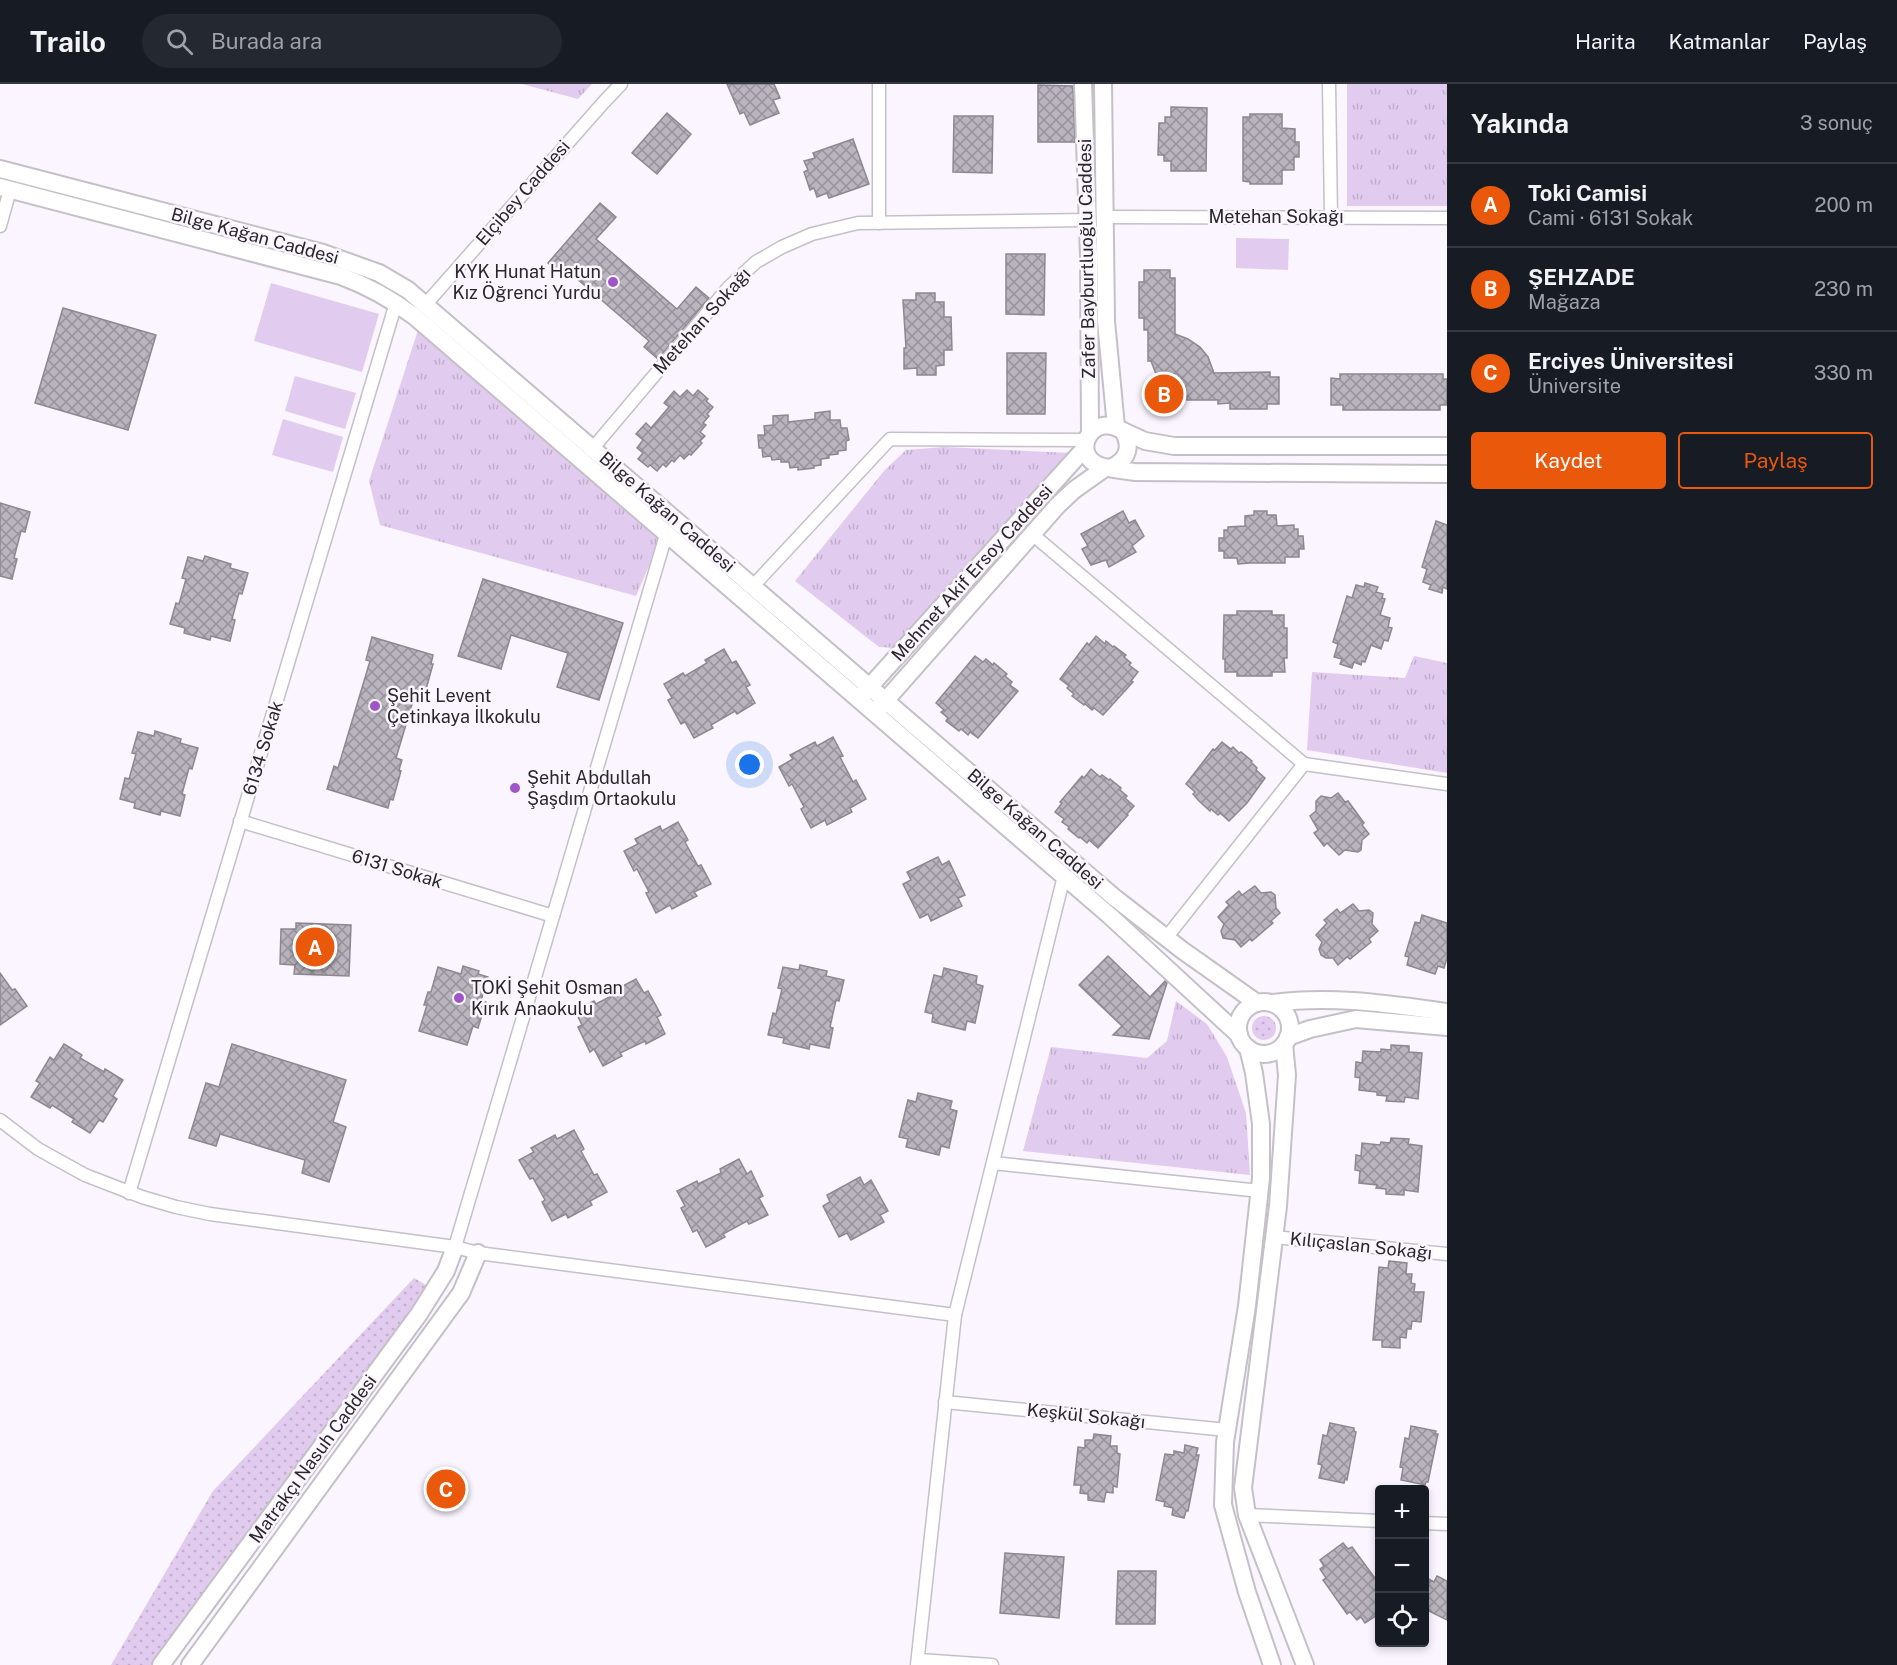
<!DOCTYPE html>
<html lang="tr">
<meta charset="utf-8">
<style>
body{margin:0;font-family:"Public Sans",sans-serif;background:#242831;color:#f1f3f6}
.controls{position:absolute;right:18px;bottom:18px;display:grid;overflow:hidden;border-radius:6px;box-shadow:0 3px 9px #0003}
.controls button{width:54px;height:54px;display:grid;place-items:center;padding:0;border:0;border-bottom:2px solid #363941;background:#171b24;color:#f1f3f6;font:30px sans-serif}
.you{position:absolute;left:750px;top:681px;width:21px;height:21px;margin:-15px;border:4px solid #fff;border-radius:50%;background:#1a73e8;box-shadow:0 0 0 9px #1a73e833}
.badge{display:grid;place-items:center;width:39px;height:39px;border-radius:50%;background:#ea580c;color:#fff;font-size:20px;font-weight:700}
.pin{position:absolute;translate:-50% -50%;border:3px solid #fff;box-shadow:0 2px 6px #0006}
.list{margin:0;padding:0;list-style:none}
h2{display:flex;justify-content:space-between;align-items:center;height:78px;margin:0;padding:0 24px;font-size:26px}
h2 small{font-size:20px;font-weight:400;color:#9ea1a6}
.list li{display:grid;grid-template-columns:39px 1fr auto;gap:18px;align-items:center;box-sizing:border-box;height:84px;padding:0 24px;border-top:2px solid #363941}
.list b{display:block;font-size:22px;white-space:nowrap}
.list p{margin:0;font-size:20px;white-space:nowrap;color:#9ea1a6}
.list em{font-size:20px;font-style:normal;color:#9ea1a6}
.actions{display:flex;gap:12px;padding:18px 24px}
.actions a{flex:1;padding:14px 0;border:2px solid #ea580c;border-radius:6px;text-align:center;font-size:21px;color:#ea580c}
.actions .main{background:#ea580c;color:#fff}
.icon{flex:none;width:33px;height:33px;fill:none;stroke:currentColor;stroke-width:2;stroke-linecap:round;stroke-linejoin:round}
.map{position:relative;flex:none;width:1447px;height:1581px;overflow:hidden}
header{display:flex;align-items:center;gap:36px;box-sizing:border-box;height:84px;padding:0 30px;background:#171b24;border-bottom:2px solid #363941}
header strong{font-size:28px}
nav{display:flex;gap:33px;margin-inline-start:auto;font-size:21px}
.search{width:420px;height:54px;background:#242831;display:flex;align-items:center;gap:15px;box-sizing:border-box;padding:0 21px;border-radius:33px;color:#9ea1a6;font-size:22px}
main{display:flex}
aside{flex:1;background:#171b24}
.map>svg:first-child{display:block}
</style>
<header>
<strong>Trailo</strong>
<div class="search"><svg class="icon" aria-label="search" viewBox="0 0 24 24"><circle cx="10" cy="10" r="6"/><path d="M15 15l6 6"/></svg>Burada ara</div>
<nav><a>Harita</a><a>Katmanlar</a><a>Paylaş</a></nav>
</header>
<main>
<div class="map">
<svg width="1447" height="1581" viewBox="0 0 1447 1581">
<defs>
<pattern id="grass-dots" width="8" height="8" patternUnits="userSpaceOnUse" patternTransform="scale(1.5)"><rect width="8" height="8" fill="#e1cbef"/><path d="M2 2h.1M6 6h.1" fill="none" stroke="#c1aecd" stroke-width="1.8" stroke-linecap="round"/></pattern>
<pattern id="park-tufts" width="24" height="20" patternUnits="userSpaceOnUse" patternTransform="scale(1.5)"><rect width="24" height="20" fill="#e1cbef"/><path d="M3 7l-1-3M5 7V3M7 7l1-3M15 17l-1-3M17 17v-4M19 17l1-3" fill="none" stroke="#c1aecd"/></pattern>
<pattern id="building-cross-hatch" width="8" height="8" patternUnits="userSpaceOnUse" patternTransform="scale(1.5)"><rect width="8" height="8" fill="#b9b4bd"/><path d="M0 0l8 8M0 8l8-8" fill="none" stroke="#96929a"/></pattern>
</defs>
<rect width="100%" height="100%" fill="#faf5fe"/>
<g fill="url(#grass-dots)">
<circle cx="1264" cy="944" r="12"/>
<polygon points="414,1194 431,1204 154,1581 111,1581 213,1407"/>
</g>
<g fill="url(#park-tufts)">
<polygon points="522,0 592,0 578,15"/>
<rect x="1347" y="0" width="100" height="122"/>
<polygon points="419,243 661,454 636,512 380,441 369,397"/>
<polygon points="944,363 1071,369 899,564 879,563 795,497 884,387 906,366"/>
<polygon points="1414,572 1447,579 1447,689 1307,666 1312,588 1405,594"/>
<polygon points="1176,917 1207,940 1227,973 1246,1029 1250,1091 1023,1067 1051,963 1147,974 1167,957"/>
</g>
<g fill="#e1cbef">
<polygon points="1236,154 1289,155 1288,186 1236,184"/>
<polygon points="271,199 379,230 362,288 254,257"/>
<polygon points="295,292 356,309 345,345 285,327"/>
<polygon points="283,335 343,353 333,388 272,371"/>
</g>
<g fill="url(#building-cross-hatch)" stroke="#8d8890" stroke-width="1.5">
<polygon points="727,0 774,0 780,14 773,16 779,29 750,41 744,28 740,30"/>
<polygon points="1038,1 1073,2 1075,58 1038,58"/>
<polygon points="1171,23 1207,24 1206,87 1171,87 1171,77 1164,77 1164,71 1158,71 1159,39 1165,39 1165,33 1171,33"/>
<polygon points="667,29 691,50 657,90 632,69"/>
<polygon points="1250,30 1282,30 1282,44 1295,45 1295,58 1299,58 1299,73 1294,73 1294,86 1282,86 1282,100 1250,100 1250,98 1243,97 1243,33 1250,33"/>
<polygon points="954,32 993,32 992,89 953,88"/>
<polygon points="853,55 869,100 829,114 827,109 817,113 814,104 810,106 804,88 808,86 804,77 815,74 813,69"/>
<polygon points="600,119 616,133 596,155 677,225 696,203 709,214 658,275 644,263 649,257 569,188 564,193 548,179"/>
<polygon points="1006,170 1045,170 1044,231 1006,230"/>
<polygon points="1144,186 1170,186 1170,194 1175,194 1175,250 1188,255 1200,263 1208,273 1214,289 1270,288 1270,293 1279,293 1279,320 1267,320 1267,325 1230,325 1230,319 1218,320 1218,316 1187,316 1187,313 1172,307 1164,301 1156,290 1151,277 1148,277 1148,246 1144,246 1144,234 1139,234 1139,198 1144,198"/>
<polygon points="916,209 935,209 935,218 944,218 944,233 951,233 952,266 944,266 944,281 936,282 936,291 917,291 917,284 904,285 904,264 906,264 903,216 916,216"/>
<polygon points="63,224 156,251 128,346 35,319"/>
<polygon points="1007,269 1046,269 1045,330 1007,330"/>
<polygon points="1340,290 1443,290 1443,295 1447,295 1447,321 1440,321 1440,326 1343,326 1343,321 1331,321 1331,294 1340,295"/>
<polygon points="687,306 693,312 698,306 708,315 706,317 713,323 707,330 709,332 703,339 706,341 700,348 705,352 700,357 702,359 691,371 689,370 684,375 680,371 674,378 672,376 666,383 663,380 657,387 650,381 648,383 638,375 643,369 637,364 643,356 636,350 646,339 651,344 669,323 664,319 674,307 680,313"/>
<polygon points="830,327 830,336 840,336 841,344 847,344 849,356 846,357 846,366 838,367 838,370 829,371 829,374 821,375 821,381 814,382 814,384 798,386 798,383 790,384 789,378 781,378 781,375 772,376 771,372 763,373 762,364 759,364 758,351 765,351 764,342 773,341 773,332 788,331 788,338 815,335 815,329"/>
<polygon points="0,419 30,428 25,448 21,447 14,474 17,475 12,495 0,492"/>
<polygon points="1123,427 1129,439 1135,436 1144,452 1132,462 1136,468 1109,483 1106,476 1091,481 1082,465 1088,462 1081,450"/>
<polygon points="1254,427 1267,427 1267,431 1276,431 1277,442 1294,441 1294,445 1298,445 1298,452 1303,452 1304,465 1299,465 1299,473 1285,473 1285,479 1250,479 1238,480 1237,474 1224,474 1224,467 1219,467 1219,454 1224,454 1224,446 1228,446 1228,443 1245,442 1245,432 1254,431"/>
<polygon points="1436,437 1447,441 1447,505 1443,503 1442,509 1429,505 1431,501 1423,498 1427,485 1422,483"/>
<polygon points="205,472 231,480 230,484 248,489 242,510 239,509 232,535 235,536 230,557 211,552 210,556 184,549 185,544 170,540 176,519 179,520 186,495 182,494 188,473 203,477"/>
<polygon points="483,495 623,539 599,616 557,603 568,569 511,551 501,585 458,572"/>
<polygon points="1365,499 1378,503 1376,508 1383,510 1382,514 1385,515 1380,531 1390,534 1388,543 1392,544 1388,557 1384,556 1381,565 1371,561 1365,578 1362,577 1361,581 1354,578 1352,584 1340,580 1342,575 1334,573 1338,560 1333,558 1347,512 1352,514 1356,501 1364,503"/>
<polygon points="1237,527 1272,527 1272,531 1284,531 1284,544 1287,544 1287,574 1284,574 1285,588 1272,588 1272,592 1237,592 1237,588 1225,588 1225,575 1223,575 1224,531 1237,531"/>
<polygon points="1096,552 1105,560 1106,557 1113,563 1114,562 1126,571 1124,573 1131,579 1129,581 1138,588 1131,597 1133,598 1103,631 1094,624 1092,626 1085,620 1084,621 1072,612 1074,610 1067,604 1069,602 1060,595 1087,559 1089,561"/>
<polygon points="372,553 433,571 431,580 433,580 425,609 422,608 419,619 413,617 396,674 402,676 399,686 401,687 393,716 390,715 388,724 327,705 334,682 338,684 370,577 366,576"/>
<polygon points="724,565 732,579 736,577 750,601 746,603 755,619 737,630 735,627 711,641 713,644 694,654 685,638 681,640 668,616 672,614 664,600 683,589 685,592 707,579 705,576"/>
<polygon points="975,572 983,578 986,575 993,581 994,579 1007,590 1005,592 1012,598 1010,601 1018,607 978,654 970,648 968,651 961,645 959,647 946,637 948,634 941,628 944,626 936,619"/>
<polygon points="155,647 181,655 180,659 198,664 192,685 189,684 182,710 185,711 180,732 161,727 160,731 134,724 135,719 120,715 125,694 129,695 136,670 132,669 138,648 154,652"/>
<polygon points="833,653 843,672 840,673 853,698 856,696 866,715 850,724 852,728 827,741 825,736 811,744 801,725 804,723 792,700 789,702 779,683 793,675 790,671 815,658 817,662"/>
<polygon points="1222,658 1231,665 1233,663 1239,669 1241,668 1252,677 1251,678 1257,684 1256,686 1265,694 1247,719 1229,737 1220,729 1218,731 1211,725 1210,727 1199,717 1193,710 1195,708 1186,700 1213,665 1215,666"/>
<polygon points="1091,685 1100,693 1102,691 1109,696 1110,695 1121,704 1120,706 1127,712 1125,714 1134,722 1127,730 1128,731 1098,764 1089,756 1087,759 1080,753 1079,754 1068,745 1069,743 1062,738 1064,735 1055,728 1062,719 1060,718 1082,692 1084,694"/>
<polygon points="1338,709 1345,718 1348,717 1364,739 1362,741 1369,750 1362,756 1361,766 1358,768 1345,766 1339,771 1327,759 1324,762 1314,749 1318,746 1310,732 1316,727 1316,717 1321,712 1331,714"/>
<polygon points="678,738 688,756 685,758 698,782 701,781 711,800 694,808 697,812 672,825 670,821 656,829 646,809 649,808 637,785 634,787 624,767 638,760 635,755 660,742 662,747"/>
<polygon points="938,773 942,781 949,777 965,811 958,814 962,822 931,837 928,830 920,834 903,800 911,796 907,788"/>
<polygon points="1255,802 1261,809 1271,808 1275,811 1276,824 1280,829 1271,837 1273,839 1252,857 1250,855 1241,863 1235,856 1223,854 1221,847 1224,840 1218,833 1229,821 1226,818 1239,807 1242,811"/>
<polygon points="1353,820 1359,827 1369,826 1373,829 1372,840 1378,847 1369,855 1371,858 1350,875 1347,873 1338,881 1333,874 1326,874 1321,871 1319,865 1322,858 1316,851 1327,839 1324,836 1337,825 1340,829"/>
<polygon points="1422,831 1447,839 1447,874 1444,884 1438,882 1435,890 1407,881 1409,873 1405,872 1415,838 1420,839"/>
<polygon points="296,839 351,841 349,892 294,890 295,881 280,880 281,845 296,845"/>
<polygon points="1108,872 1150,913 1165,897 1167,899 1149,955 1113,951 1122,942 1079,901"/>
<polygon points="800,881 827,887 826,892 844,896 839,917 836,916 830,943 833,944 829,964 810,960 809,965 783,959 784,954 768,951 773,929 776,930 782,905 778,904 783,883 799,886"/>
<polygon points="463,882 479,887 478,890 488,893 481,917 486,918 478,944 473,942 467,961 419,947 427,921 424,921 428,908 431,908 438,883 461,890"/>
<polygon points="944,884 977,892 976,900 983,902 975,939 967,937 965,946 932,938 933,930 925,928 934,891 942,893"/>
<polygon points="0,889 12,906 15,905 27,922 0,941"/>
<polygon points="636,895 644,909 648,907 661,931 657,933 665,950 646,960 645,957 620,969 622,972 603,982 594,965 590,968 578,943 582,941 575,927 594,917 596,920 619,908 617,905"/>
<polygon points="64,960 82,971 80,974 104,988 105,985 123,996 113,1012 117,1015 103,1038 99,1036 90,1049 72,1038 74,1035 52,1021 50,1024 31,1013 40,999 36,997 50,973 54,976"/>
<polygon points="232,960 346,996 333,1038 346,1043 329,1098 302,1089 305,1076 220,1050 216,1062 189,1054 206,999 219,1003"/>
<polygon points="1391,961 1409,962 1409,968 1422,969 1418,1015 1405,1013 1404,1018 1386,1017 1387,1012 1377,1011 1377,1008 1359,1006 1360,994 1355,993 1356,978 1362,979 1363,967 1381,968 1381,965 1391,966"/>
<polygon points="918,1009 952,1017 950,1025 957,1027 949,1064 941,1062 939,1071 906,1063 908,1055 899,1053 908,1016 916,1018"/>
<polygon points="574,1046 584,1065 581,1067 594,1091 597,1090 607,1108 590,1117 592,1121 568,1134 566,1130 552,1137 542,1118 545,1116 533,1094 530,1095 519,1076 534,1068 531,1064 555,1051 557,1055"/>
<polygon points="1391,1054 1409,1055 1408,1060 1422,1062 1418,1108 1404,1106 1404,1111 1386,1110 1386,1105 1376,1104 1377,1101 1359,1099 1360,1087 1355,1086 1356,1071 1361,1072 1362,1059 1380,1061 1381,1058 1390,1059"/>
<polygon points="739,1075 747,1090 751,1087 763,1112 759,1114 768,1131 749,1140 747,1137 723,1150 725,1153 706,1163 697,1146 693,1148 681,1124 685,1122 677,1107 697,1097 698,1100 721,1089 720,1085"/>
<polygon points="860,1093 864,1101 871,1096 888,1127 880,1131 884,1138 851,1156 847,1149 839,1153 823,1122 830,1118 827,1111"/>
<polygon points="1389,1177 1407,1179 1406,1190 1412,1190 1411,1199 1415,1200 1414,1208 1424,1208 1421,1238 1412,1237 1411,1245 1407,1245 1406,1254 1400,1253 1400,1264 1382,1263 1382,1256 1373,1256 1379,1183 1388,1184"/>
<polygon points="1330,1339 1354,1344 1354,1347 1356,1348 1347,1396 1345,1395 1344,1399 1319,1394 1322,1381 1318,1380 1323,1351 1327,1352"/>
<polygon points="1411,1342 1436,1347 1435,1350 1438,1350 1428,1398 1426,1398 1425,1401 1401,1396 1403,1384 1400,1383 1405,1354 1409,1355"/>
<polygon points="1094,1350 1111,1352 1110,1362 1117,1362 1117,1369 1120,1370 1117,1403 1113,1402 1113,1409 1106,1408 1104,1418 1088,1416 1088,1410 1080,1409 1081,1401 1074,1401 1078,1363 1085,1364 1085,1356 1093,1356"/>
<polygon points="1185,1361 1198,1364 1196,1371 1199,1371 1188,1427 1186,1427 1184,1434 1172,1431 1173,1424 1164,1422 1165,1418 1156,1416 1165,1370 1174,1371 1174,1367 1184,1369"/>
<polygon points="1343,1459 1348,1465 1352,1463 1380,1501 1380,1529 1365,1539 1361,1533 1357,1536 1350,1528 1347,1530 1323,1496 1326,1494 1320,1485 1324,1482 1320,1476"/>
<polygon points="1005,1469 1064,1473 1059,1534 1000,1529"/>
<polygon points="1118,1487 1156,1487 1155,1540 1116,1540"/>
<polygon points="1437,1492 1447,1497 1447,1536 1425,1525 1425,1493 1434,1498"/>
</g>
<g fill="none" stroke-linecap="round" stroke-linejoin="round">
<g stroke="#c5c0c8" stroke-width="15">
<g id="minor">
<polyline points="879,0 879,139"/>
<polyline points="1329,0 1331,133"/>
<polyline points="1104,133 1447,134"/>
<polyline points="0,142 10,106"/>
<polyline points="426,220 603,19 621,0"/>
<polyline points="593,364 728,204 756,178 782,163 812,150 858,139 1088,136"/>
<polyline points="1032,450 1304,680 1447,700"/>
<polyline points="753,502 890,355 1086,356"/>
<polyline points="240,737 553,832"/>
<polyline points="1166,854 1304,680"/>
<polyline points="0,1036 38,1065 85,1091 142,1113 176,1123 210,1130 455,1163 478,1169 955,1231 1064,792"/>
<polyline points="993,1079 1260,1107"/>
<polyline points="129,1109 396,219"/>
<polyline points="1274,1153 1447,1170"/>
<polyline points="455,1163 666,451"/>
<polyline points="945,1318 1227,1346"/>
<polyline points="1247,1431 1380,1437"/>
<polyline points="1424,1439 1447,1440"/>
<polyline points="919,1576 992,1581"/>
<polyline points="917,1581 955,1231"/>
</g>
</g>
<g stroke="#c5c0c8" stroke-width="20">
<g id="tertiary">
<polyline points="1083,0 1089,172 1090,349"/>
<polyline points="1103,0 1106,237 1116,343"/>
<polyline points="0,85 323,169 379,189 408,206 1115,814 1182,866 1257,919"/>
<path d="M0 103 341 192C368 202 391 215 414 232L1110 832 1239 951"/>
<polyline points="1123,347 1145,357 1174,362 1447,362"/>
<path d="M1112 383C1128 376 1132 362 1123 347 1094 327 1071 366 1096 380 1104 385 1124 386 1134 388L1447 390"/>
<polyline points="863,610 1085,364"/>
<polyline points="879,624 1058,421 1074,406 1105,384"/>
<circle cx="1264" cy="944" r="26"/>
<path d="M1273 919C1332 911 1388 920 1447 928"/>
<polyline points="1288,953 1310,945 1356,935 1447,943"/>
<polyline points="1284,960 1287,991 1278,1122 1243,1404 1247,1431 1305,1581"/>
<polyline points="1248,964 1254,989 1261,1040 1261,1094 1247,1222 1225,1358 1223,1421 1247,1508 1272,1581"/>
<polyline points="161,1581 419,1230 446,1187 455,1163"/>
<polyline points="190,1581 461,1209 478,1169"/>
</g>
</g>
<use href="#minor" stroke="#fff" stroke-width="12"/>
<use href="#tertiary" stroke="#fff" stroke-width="16"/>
</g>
<g fill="#a055c7" stroke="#faf5fe" stroke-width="2">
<circle cx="613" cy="198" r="6"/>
<circle cx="375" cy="622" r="6"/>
<circle cx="515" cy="704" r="6"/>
<circle cx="459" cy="914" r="6"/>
</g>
<g text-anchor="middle" stroke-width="5" stroke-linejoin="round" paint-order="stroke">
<g font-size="18" fill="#29272a" stroke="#faf5fe">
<text transform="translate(523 109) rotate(-49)" y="6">Elçibey Caddesi</text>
<text x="1276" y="139">Metehan Sokağı</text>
<text transform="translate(255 152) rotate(15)" y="6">Bilge Kağan Caddesi</text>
<text transform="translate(1087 175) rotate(-91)" y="6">Zafer Bayburtluoğlu Caddesi</text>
<text transform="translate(702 237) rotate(-48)" y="6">Metehan Sokağı</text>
<text transform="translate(667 428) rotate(41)" y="6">Bilge Kağan Caddesi</text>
<text transform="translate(972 489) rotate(-48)" y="6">Mehmet Akif Ersoy Caddesi</text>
<text transform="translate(263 664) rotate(-73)" y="6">6134 Sokak</text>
<text transform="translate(1035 745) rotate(41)" y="6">Bilge Kağan Caddesi</text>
<text transform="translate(397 785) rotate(17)" y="6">6131 Sokak</text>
<text transform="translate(1361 1162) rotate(6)" y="6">Kılıçaslan Sokağı</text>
<text transform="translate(1086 1332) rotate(6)" y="6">Keşkül Sokağı</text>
<text transform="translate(313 1375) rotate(-54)" y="6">Matrakçı Nasuh Caddesi</text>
</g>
<g font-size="18" fill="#29272a" stroke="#faf5fe" text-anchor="start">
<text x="601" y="194" text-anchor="end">KYK Hunat Hatun<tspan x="601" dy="21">Kız Öğrenci Yurdu</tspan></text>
<text x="387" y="618">Şehit Levent<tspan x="387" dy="21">Çetinkaya İlkokulu</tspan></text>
<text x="527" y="700">Şehit Abdullah<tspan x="527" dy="21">Şaşdım Ortaokulu</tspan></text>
<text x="471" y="910">TOKİ Şehit Osman<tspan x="471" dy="21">Kırık Anaokulu</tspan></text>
</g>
</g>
</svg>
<div class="controls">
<button>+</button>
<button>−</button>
<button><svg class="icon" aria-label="locate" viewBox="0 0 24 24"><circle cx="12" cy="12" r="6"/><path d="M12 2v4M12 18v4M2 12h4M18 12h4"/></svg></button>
</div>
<div class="you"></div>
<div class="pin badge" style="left:315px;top:863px">A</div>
<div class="pin badge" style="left:1164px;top:310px">B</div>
<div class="pin badge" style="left:446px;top:1405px">C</div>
</div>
<aside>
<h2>Yakında<small>3 sonuç</small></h2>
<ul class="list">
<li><span class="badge">A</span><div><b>Toki Camisi</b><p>Cami · 6131 Sokak</p></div><em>200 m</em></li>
<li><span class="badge">B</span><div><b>ŞEHZADE</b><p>Mağaza</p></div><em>230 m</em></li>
<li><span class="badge">C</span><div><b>Erciyes Üniversitesi</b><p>Üniversite</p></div><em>330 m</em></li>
</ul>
<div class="actions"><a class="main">Kaydet</a><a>Paylaş</a></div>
</aside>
</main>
